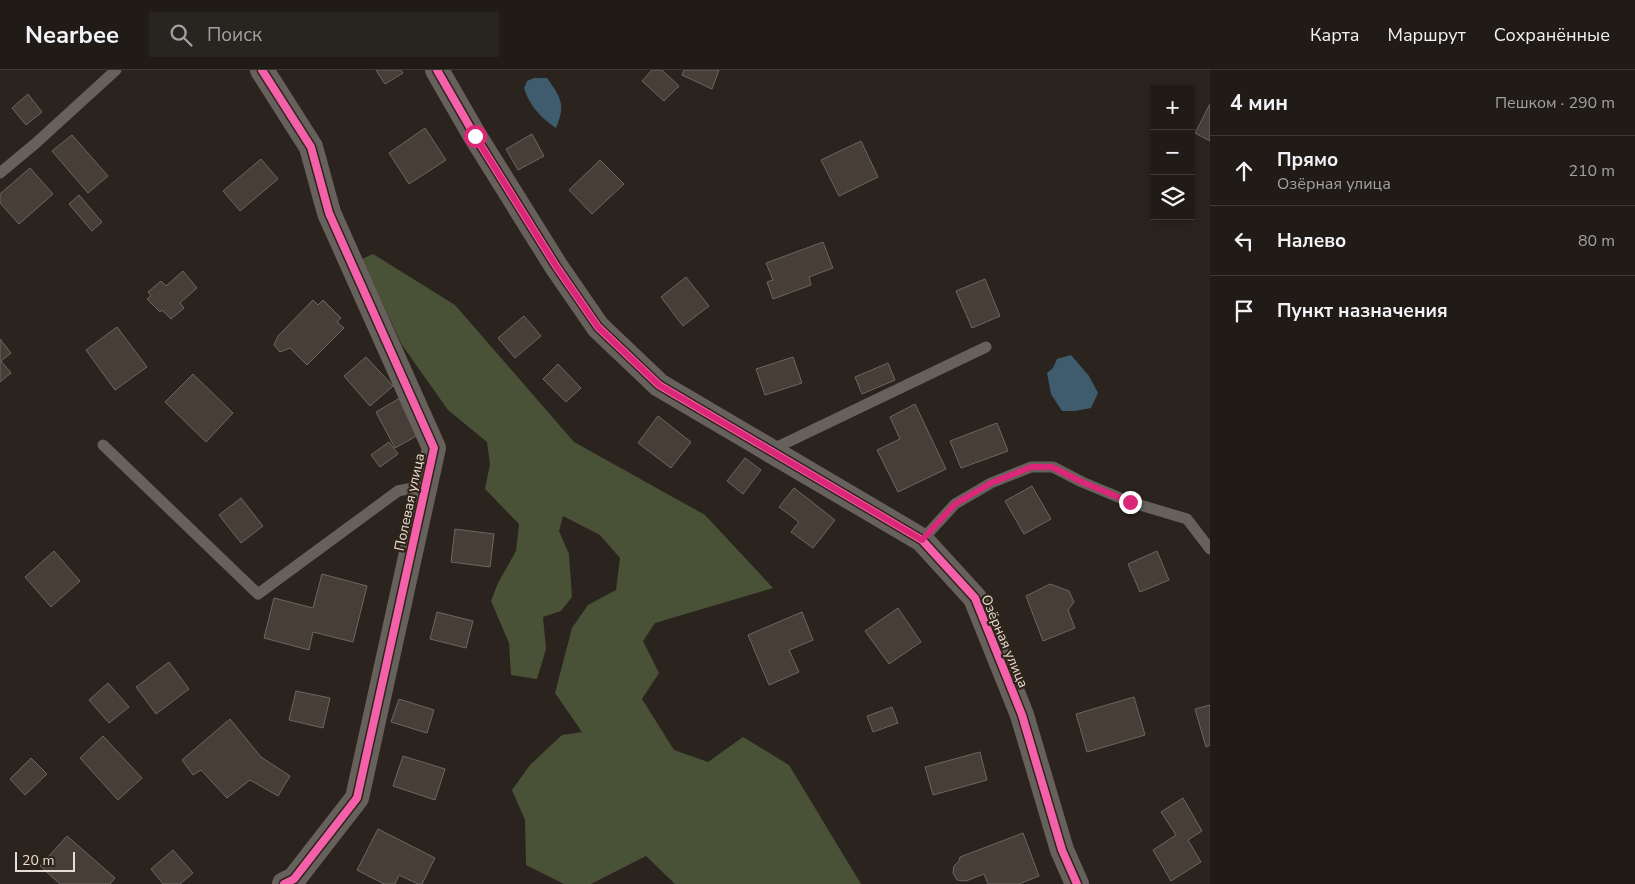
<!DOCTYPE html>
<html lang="ru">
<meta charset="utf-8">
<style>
body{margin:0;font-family:"Nunito Sans",sans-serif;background:#28241f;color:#f1f3f6}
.controls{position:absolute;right:15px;top:15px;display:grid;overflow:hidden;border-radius:0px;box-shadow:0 2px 8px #0003}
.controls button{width:45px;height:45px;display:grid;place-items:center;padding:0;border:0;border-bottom:1px solid #3d3935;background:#201b16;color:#f1f3f6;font:25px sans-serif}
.scale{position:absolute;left:15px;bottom:12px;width:60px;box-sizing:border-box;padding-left:5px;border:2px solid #e5ddd6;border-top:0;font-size:14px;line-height:18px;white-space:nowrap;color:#e5ddd6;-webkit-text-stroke:4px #302419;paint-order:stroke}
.stop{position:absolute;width:15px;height:15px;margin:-11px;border:4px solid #db2777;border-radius:50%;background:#fff}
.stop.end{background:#db2777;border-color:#fff;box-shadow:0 1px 5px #0008}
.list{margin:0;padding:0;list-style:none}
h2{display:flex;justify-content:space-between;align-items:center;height:65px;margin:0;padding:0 20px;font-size:21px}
h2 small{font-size:16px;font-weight:400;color:#a2a1a1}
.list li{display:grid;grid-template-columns:32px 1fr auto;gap:15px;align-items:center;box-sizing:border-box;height:70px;padding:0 20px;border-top:1px solid #3d3935}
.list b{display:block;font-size:19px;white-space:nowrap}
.list p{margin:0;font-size:16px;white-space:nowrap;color:#a2a1a1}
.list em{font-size:16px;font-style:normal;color:#a2a1a1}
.icon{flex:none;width:28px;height:28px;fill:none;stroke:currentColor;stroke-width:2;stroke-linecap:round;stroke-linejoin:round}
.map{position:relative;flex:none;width:1210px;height:814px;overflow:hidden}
header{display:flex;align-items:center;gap:30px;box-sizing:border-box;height:70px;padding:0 25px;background:#201b16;border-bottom:1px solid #3d3935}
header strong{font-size:24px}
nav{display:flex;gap:28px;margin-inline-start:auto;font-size:18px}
.search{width:350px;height:45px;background:#28241f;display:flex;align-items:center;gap:12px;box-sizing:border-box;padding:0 18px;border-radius:0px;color:#a2a1a1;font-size:19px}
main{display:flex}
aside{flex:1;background:#201b16}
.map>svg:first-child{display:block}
</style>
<header>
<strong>Nearbee</strong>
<div class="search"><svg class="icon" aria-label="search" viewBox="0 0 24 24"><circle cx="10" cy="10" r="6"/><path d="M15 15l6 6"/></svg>Поиск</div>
<nav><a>Карта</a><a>Маршрут</a><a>Сохранённые</a></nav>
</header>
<main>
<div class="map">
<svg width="1210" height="814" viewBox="0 0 1210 814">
<rect width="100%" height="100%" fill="#2b241e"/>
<polygon fill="#495236" points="373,184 455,235 574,372 705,445 773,518 655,553 643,571 659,603 642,629 674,680 708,692 743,667 789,695 861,814 675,814 646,786 591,814 564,814 526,795 525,750 512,720 530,695 562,665 582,662 555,623 572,558 588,535 616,520 620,488 600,465 563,446 559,461 569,484 572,527 561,541 543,547 546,579 537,609 511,605 509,573 491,531 498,513 516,481 519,454 485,419 490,394 487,372 448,340 402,275 362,189"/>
<g fill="#3f5c6e">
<path d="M534 8H547C561 28 566 35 556 58 541 48 529 35 524 18L527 11Z"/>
<polygon points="1071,285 1089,306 1098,323 1091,338 1075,341 1062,341 1051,324 1047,303 1053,298 1057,289"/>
</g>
<g fill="#463e37" stroke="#6c6761">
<polygon points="376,0 401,0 403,3 385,14"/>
<polygon points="652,0 662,0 679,16 664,31 642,11"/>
<polygon points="684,0 719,0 712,19 682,5"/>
<polygon points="28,24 42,42 26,55 12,38"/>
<polygon points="1210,34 1210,71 1195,63"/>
<polygon points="425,58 446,90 409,114 389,83"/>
<polygon points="532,64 544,86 518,100 506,79"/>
<polygon points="72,65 108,106 88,123 52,81"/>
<polygon points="861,71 878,107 839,126 821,90"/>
<polygon points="261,89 278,109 240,141 223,121"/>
<polygon points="600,90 624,114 592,144 569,120"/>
<polygon points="30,98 53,124 19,154 0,133 0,124"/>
<polygon points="79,125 102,152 92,161 69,134"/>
<polygon points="823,172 833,198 809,207 811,215 773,229 767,212 773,210 766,193"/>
<polygon points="183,201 197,218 180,233 184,238 171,249 162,240 160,242 147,229 151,226 148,222 161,211 166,216"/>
<polygon points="686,207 709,236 683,256 661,227"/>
<polygon points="985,209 1000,246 972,258 956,221"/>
<polygon points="313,230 318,235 323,230 341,248 337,252 344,258 307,295 290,278 280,282 274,275 278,266"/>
<polygon points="524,246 541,266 515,288 498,268"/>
<polygon points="117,257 147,297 115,320 86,280"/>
<polygon points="0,269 11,283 1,291 11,303 0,312"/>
<polygon points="366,287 393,316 370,336 344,306"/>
<polygon points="793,287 802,313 765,325 756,299"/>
<polygon points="888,293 895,310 862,324 855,307"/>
<polygon points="558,294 581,318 566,332 543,309"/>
<polygon points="193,304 233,343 206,372 165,332"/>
<polygon points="400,328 420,364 395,378 376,342"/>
<polygon points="915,334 946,399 898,422 877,380 900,369 890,347"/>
<polygon points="658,346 691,372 671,398 638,373"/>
<polygon points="997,353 1008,381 961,398 950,371"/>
<polygon points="389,372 398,384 380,397 371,385"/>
<polygon points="745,388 761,400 743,424 727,411"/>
<polygon points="1032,416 1051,449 1024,464 1005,431"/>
<polygon points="794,418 835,450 813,478 791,462 799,452 779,437"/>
<polygon points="241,428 263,456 241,473 219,445"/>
<polygon points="455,459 494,464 490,497 451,492"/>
<polygon points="54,481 80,511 51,537 25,507"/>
<polygon points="1157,481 1169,510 1140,522 1128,494"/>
<polygon points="322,504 367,516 353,572 313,562 309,580 264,568 274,528 313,538"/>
<polygon points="1050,514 1069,521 1074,532 1068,540 1075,558 1043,571 1026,526"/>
<polygon points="898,538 921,572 889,594 865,561"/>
<polygon points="437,542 473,551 466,578 430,569"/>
<polygon points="802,542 813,570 789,580 799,602 769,615 748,565"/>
<polygon points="169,592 189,619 156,644 136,617"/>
<polygon points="108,613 129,637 109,653 89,630"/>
<polygon points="296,621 330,628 323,658 289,650"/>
<polygon points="1134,627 1145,665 1087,682 1076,644"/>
<polygon points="399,629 434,640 427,663 391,652"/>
<polygon points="1210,635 1210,675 1206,677 1195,639"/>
<polygon points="892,637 898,653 873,662 867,646"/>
<polygon points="230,649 261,687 290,706 278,726 250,710 227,728 201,700 193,705 182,690"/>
<polygon points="103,666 142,708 118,730 80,688"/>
<polygon points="980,682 987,710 933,725 925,697"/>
<polygon points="403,686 445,699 435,730 393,716"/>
<polygon points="31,688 47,704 25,725 10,709"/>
<polygon points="1183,728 1202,761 1188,770 1201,792 1171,811 1153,780 1176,765 1161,742"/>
<polygon points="378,759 435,788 422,814 418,814 399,805 395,814 384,814 357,800"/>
<polygon points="1023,763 1039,806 1019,814 988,814 984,804 966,811 957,810 953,803 954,796 959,791 960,787"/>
<polygon points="67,766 115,808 110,814 60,814 40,796"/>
<polygon points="173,780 193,803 180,814 163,814 151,799"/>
</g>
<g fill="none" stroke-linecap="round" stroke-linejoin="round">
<g stroke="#66615d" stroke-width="11">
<polyline points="0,103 36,73 116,0"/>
<polyline points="103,375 258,524 398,421 426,415"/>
<polyline points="769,381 986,277"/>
<polyline points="922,470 955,434 991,413 1031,397 1053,397 1082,412 1130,432 1187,449 1210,479"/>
</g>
<g stroke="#66615d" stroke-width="24">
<polyline points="262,0 311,77 329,143 434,378 357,728 294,809 284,814"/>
<polyline points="437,0 475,66 556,196 598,257 659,315 922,470 975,528 1022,645 1062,780 1077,814"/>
</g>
<g stroke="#302419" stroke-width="11">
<g id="cycleway">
<polyline points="262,0 311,77 329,143 434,378 357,728 294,809 284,814"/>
<polyline points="437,0 475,66 556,196 598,257 659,315 922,470 975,528 1022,645 1062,780 1077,814"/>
</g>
</g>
<use href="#cycleway" stroke="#f560ab" stroke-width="8"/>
</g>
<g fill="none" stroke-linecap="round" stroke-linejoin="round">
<polyline stroke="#db2777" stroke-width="6" points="475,66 556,196 598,257 659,315 922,470 955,434 991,413 1031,397 1052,397 1082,412 1130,432"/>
</g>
<g text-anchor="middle" stroke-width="4.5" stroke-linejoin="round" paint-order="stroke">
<g font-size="14" fill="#e5ddd6" stroke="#302419">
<text transform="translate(409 432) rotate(-78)" y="5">Полевая улица</text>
<text transform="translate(1005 571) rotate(67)" y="5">Озёрная улица</text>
</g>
</g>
</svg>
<div class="controls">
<button>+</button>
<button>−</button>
<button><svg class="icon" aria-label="layers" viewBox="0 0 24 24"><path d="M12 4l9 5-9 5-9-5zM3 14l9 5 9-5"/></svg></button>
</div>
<div class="scale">20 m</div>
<div class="stop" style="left:475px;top:66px"></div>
<div class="stop end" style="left:1130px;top:432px"></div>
</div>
<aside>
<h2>4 мин<small>Пешком · 290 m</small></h2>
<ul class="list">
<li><svg class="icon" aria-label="ahead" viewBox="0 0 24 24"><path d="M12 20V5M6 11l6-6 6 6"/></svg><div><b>Прямо</b><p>Озёрная улица</p></div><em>210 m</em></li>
<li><svg class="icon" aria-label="left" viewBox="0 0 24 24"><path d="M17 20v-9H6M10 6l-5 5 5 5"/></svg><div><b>Налево</b></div><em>80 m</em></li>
<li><svg class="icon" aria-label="arrive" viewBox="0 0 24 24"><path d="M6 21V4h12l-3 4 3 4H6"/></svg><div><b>Пункт назначения</b></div></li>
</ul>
</aside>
</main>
